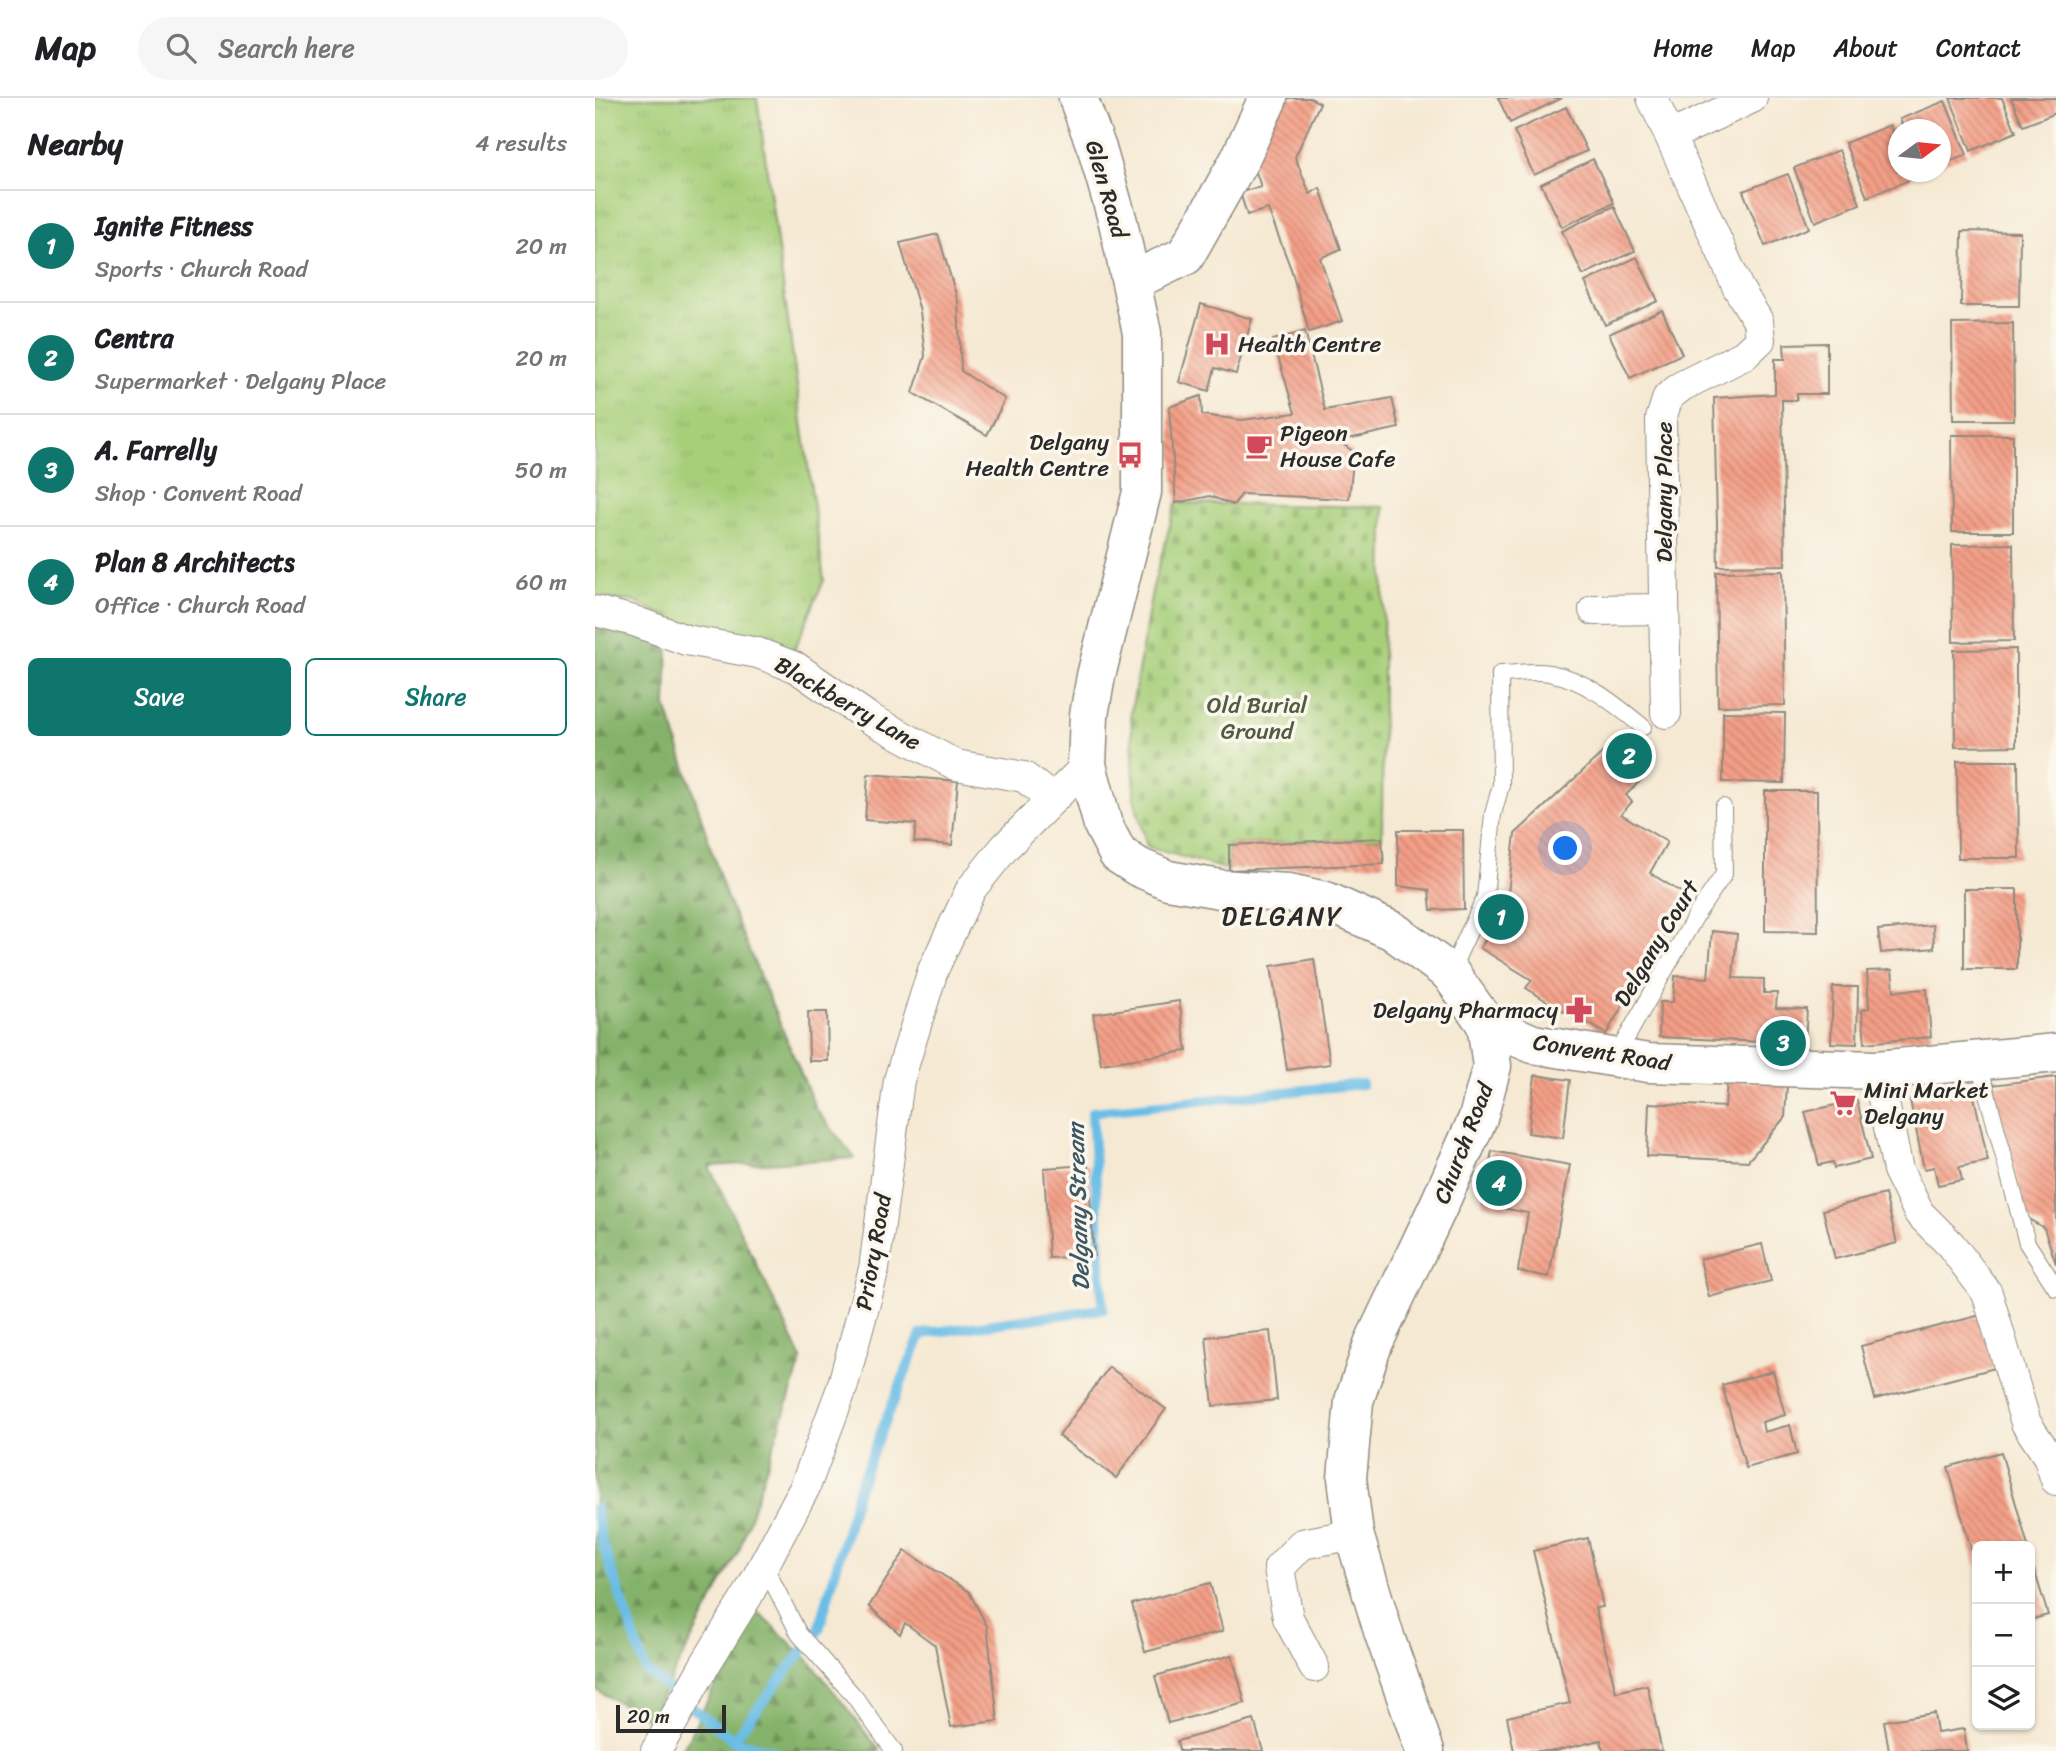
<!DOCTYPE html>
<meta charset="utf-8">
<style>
body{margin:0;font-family:Sriracha,sans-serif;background:#f6f6f6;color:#202124}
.controls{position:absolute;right:21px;bottom:21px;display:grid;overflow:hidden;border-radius:10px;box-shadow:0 2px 5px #0004}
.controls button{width:63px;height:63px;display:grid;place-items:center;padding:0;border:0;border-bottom:2px solid #e0e0e0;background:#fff;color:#202124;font:35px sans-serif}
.compass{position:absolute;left:1293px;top:21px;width:63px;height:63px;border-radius:50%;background:#fff;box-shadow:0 2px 5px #0004;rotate:75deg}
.scale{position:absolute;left:21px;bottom:18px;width:110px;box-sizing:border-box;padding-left:7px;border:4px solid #2b2b2b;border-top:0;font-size:19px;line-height:24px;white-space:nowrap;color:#2b2b2b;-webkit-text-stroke:5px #fbf7ec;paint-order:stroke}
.you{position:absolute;left:971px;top:751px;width:24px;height:24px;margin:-18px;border:5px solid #fff;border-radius:50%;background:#1a73e8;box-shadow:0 0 0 10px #1a73e833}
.badge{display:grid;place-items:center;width:46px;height:46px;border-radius:50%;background:#0f766e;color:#fff;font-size:23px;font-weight:700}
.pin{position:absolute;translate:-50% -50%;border:4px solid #fff;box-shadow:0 2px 7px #0006}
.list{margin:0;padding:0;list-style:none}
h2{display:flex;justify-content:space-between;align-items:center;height:91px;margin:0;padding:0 28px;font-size:30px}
h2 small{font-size:23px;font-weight:400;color:#757577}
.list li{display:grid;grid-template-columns:46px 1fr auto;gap:21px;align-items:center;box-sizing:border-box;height:112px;padding:0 28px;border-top:2px solid #e0e0e0}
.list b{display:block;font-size:26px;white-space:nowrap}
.list p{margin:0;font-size:23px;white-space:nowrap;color:#757577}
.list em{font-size:23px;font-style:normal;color:#757577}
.actions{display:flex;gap:14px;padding:21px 28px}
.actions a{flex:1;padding:16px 0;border:2px solid #0f766e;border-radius:10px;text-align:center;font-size:24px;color:#0f766e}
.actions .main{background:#0f766e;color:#fff}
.icon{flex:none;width:38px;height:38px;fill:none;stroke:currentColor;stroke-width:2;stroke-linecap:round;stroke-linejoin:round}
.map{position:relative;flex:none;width:1461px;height:1653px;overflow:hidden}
header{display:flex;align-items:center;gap:42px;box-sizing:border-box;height:98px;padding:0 35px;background:#fff;border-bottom:2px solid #e0e0e0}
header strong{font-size:33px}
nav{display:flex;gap:38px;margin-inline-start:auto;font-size:24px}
.search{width:490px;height:63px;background:#f6f6f6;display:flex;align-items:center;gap:18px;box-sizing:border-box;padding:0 24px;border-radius:38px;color:#757577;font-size:26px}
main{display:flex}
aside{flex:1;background:#fff}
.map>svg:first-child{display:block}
</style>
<header>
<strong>Map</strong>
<div class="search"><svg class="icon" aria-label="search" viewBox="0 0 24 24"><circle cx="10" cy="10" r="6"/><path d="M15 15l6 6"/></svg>Search here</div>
<nav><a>Home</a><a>Map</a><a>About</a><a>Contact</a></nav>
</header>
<main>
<aside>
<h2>Nearby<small>4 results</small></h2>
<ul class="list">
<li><span class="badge">1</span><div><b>Ignite Fitness</b><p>Sports · Church Road</p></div><em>20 m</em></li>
<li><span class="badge">2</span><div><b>Centra</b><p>Supermarket · Delgany Place</p></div><em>20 m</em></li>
<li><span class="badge">3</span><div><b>A. Farrelly</b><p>Shop · Convent Road</p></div><em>50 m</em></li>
<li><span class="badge">4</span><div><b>Plan 8 Architects</b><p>Office · Church Road</p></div><em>60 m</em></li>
</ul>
<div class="actions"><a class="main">Save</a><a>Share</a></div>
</aside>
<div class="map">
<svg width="1461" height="1653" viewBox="0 0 1461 1653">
<defs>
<pattern id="grass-tufts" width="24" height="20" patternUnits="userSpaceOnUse" patternTransform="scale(1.75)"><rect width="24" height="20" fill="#a7cf7a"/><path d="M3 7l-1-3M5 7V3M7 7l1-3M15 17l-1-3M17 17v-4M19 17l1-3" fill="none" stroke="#90b26a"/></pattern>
<pattern id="forest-firs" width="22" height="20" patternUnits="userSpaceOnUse" patternTransform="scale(1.75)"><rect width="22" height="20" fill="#85b26a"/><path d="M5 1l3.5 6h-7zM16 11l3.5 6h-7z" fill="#6d9157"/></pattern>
<pattern id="cemetery-stones" width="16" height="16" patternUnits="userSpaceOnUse" patternTransform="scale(1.75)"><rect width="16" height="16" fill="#a7cf7a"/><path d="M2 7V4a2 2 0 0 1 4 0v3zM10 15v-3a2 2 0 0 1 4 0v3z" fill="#90b26a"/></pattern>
<pattern id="building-back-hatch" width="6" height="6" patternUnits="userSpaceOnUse" patternTransform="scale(1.75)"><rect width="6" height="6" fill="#f49f87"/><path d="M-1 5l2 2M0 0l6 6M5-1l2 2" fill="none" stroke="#c6826f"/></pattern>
</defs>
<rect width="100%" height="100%" fill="#fbf7ec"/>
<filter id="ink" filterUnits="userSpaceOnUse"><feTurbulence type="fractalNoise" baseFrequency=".0143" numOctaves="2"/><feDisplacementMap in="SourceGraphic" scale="14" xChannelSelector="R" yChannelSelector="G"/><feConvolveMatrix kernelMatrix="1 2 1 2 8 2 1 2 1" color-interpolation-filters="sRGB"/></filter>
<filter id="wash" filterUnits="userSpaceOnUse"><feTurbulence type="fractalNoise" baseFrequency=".00686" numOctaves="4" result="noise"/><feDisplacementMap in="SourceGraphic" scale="28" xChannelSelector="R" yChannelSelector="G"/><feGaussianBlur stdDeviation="1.57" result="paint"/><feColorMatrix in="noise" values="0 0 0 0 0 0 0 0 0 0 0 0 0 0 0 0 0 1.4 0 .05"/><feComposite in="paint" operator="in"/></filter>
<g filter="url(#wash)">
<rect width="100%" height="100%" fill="#f5e9d3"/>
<polygon fill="url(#grass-tufts)" stroke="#697d52" stroke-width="2" points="0,0 162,0 229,482 198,555 78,522 38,503 0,501"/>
<g fill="url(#forest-firs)" stroke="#586e4a" stroke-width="2">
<polygon points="0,522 73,548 71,608 131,798 221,1011 260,1060 114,1068 207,1261 145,1450 54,1622 0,1591"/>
<polygon points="159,1510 218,1567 285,1653 87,1653"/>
</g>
<polygon fill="url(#cemetery-stones)" stroke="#697d52" stroke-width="2" points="581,405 789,409 787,740 634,747 634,772 552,749 540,703 536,615 557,493"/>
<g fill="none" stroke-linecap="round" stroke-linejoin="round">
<g stroke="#6abde6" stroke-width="10">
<polyline points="0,1410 7,1444 51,1573 138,1642 178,1653"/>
<polyline points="138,1642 224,1532 263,1391 326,1236 508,1211 497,1014 767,986"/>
</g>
</g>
<g id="blocks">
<g fill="url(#building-back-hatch)">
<polygon points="687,0 715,0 725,5 700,59 715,96 725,90 746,151 725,160 747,223 714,234 696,171 673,111 652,117 645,94 666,89 657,62"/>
<polygon points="903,0 967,0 915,25"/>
<polygon points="1355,0 1407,0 1421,34 1376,53"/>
<polygon points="1416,0 1461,0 1461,15 1428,28"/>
<polygon points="1350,3 1372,57 1346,67 1346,32 1309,32 1305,21"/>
<polygon points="971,9 992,53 939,77 919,33"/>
<polygon points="1295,27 1303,48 1303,74 1314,74 1317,81 1272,99 1250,45"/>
<polygon points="1244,52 1265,106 1220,124 1199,70"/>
<polygon points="998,61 1019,105 967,129 946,86"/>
<polygon points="1193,76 1214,130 1170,148 1148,93"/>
<polygon points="1019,108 1040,153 988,177 967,133"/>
<polygon points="1367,133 1425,134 1424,208 1366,208"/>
<polygon points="343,136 363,204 366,273 410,301 392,337 318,295 330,258 325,213 305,145"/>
<polygon points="1042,159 1063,203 1010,227 990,184"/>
<polygon points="606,206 657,221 641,276 620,270 614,293 584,284"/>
<polygon points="1067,212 1087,256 1035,280 1014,236"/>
<polygon points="1418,225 1419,322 1358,322 1357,226"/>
<polygon points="710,233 730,312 797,300 804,330 743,343 759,354 754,401 647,396 638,407 615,398 581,405 574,309 606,298 607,317 647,322 700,315 678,242"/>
<polygon points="1232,245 1232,296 1202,296 1202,302 1187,302 1190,467 1123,468 1119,300 1180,296 1180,261 1190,261 1189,246"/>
<polygon points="1356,337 1418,337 1418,434 1357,434"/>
<polygon points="1418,446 1419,543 1358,544 1357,447"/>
<polygon points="1188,473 1190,607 1123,608 1121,474"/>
<polygon points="1421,551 1421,648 1360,649 1359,552"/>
<polygon points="1128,614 1190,615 1189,685 1128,684"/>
<polygon points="1020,643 1051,677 1031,697 1037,704 1026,716 1072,744 1055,775 1092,798 1011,936 971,912 969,914 931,890 937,882 885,850 911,812 920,736"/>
<polygon points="1362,663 1423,663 1424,760 1363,760"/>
<polygon points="273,676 363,683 357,747 319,744 321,726 270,722"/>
<polygon points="1170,693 1222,693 1223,834 1170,833"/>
<polygon points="803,732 868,732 869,811 836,812 834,792 803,788"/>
<polygon points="787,740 789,766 634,772 634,747"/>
<rect x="1369" y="791" width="53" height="80"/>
<polygon points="1338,827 1339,850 1286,855 1283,832"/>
<polygon points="1117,833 1142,836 1138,880 1169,881 1169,895 1182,895 1181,910 1212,911 1210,946 1064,939 1065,904 1078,904 1080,878 1113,880"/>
<polygon points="719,861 735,966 692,972 676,868"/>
<polygon points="1297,872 1299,893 1332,891 1336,939 1270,945 1267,912 1274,910 1272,873"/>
<polygon points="1238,889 1263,889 1262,946 1236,945"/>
<polygon points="584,903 592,953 506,966 498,916"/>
<polygon points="213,914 232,914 233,963 214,963"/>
<polygon points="940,977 975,982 968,1040 933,1035"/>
<polygon points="1461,979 1461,1166 1449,1130 1432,1120 1397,987"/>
<polygon points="1132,983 1192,986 1190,1019 1153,1063 1052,1058 1054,1005 1130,1009"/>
<polygon points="1377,989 1393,1063 1364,1069 1367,1082 1343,1087 1339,1069 1329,1071 1315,1002"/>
<polygon points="1262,1002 1276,1061 1239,1070 1238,1064 1224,1067 1210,1014"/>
<polygon points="897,1053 975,1067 954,1179 923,1173 933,1115 887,1106"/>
<polygon points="493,1067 499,1158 454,1160 449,1070"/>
<polygon points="1290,1096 1302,1145 1240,1161 1228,1112"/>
<polygon points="1167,1146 1176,1183 1114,1199 1105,1161"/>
<polygon points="1386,1217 1400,1270 1280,1301 1266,1248"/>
<polygon points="675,1233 682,1302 618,1308 611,1239"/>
<polygon points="514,1269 571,1311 521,1380 464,1338"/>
<polygon points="1178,1273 1190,1317 1167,1324 1169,1334 1195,1327 1202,1356 1151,1370 1127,1287"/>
<polygon points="1406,1354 1433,1448 1382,1448 1381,1469 1353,1369"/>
<polygon points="993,1440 1008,1509 1000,1510 1021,1594 1052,1587 1067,1653 1008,1653 1006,1642 960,1653 919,1653 912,1619 975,1605 938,1453"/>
<polygon points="310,1453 374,1494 392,1528 403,1623 356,1629 340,1547 310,1525 305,1536 274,1508"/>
<polygon points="1435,1458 1453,1517 1435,1522"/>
<polygon points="615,1485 628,1533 550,1554 537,1506"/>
<polygon points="637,1557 650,1605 573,1625 560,1578"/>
<polygon points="1339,1615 1342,1635 1369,1631 1372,1653 1294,1653 1289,1623"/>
<polygon points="659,1622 668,1653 584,1653 582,1643"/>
</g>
</g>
</g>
<g filter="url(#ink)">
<use href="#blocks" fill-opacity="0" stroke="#908a7f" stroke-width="2"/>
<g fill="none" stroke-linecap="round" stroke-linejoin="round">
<g stroke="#908a7f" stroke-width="18">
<g id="lane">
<path d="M855 875 890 799 898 716 906 687 905 576C920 576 939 572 954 575 990 581 1020 606 1048 629"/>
<polyline points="1020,960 1103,814 1129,776 1128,709"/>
<polyline points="1383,962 1432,1145 1461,1190"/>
<polyline points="169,1467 204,1536 259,1598 299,1653"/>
</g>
</g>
<g stroke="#908a7f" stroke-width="32">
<g id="street">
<polyline points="1057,0 1075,38 1143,190 1163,223 1165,242 1149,257 1087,288 1073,299 1066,321 1071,615"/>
<polyline points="1075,38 1157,0"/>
<polyline points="999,512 1069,511"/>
<polyline points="0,513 39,523 91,542 163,555 202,570 274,620 361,667 429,679 458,701"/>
<polyline points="1282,972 1303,1072 1324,1115 1356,1147 1392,1195 1431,1325 1453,1358 1461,1382"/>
<polyline points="719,1569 693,1520 684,1470 707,1446 759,1436"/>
<polyline points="61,1653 111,1565 153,1497 210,1389 247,1290 279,1171 304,982 338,872 376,791 410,749 492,667"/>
</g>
</g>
<g stroke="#908a7f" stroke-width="41">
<g id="secondary">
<polyline points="483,0 502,51 523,124 547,235 547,394 501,578 494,617 492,667 508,727 523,756 543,769 573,782 625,791 694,795 731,803 798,833 855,875 891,926 897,968 883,1020 843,1109 778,1246 759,1303 752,1380 759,1436 788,1533 830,1653"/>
<polyline points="537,183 590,158 645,61 673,0"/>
<polyline points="891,926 938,946 1053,965 1282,972 1461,955"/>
</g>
</g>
<use href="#lane" stroke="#fff" stroke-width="16"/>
<use href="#street" stroke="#fff" stroke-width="30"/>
<use href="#secondary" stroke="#fff" stroke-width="38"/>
</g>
</g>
<defs>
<g id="hospital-bare" transform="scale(2.1)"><path d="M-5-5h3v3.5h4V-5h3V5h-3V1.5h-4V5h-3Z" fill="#d1495b" stroke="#fbf7ec" stroke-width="2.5" paint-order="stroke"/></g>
<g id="cafe-bare" transform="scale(2.1)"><path d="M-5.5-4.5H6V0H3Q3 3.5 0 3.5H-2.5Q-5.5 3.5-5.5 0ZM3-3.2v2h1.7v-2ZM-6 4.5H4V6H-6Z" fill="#d1495b" stroke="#fbf7ec" stroke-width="2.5" paint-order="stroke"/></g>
<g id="bus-bare" transform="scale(2.1)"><path d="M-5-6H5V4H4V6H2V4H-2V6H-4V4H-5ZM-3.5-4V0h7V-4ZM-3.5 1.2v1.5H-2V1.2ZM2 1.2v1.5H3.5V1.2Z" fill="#d1495b" stroke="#fbf7ec" stroke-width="2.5" paint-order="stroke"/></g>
<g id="pharmacy-bare" transform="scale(2.1)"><path d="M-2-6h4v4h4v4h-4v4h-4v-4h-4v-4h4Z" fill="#d1495b" stroke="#fbf7ec" stroke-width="2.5" paint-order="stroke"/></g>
<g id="supermarket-bare" transform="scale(2.1)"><path d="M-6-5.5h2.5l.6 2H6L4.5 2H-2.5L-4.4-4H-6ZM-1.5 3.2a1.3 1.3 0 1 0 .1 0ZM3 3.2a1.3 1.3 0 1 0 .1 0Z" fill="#d1495b" stroke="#fbf7ec" stroke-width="2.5" paint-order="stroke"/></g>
</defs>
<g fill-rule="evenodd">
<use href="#hospital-bare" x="622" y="246"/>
<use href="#cafe-bare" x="664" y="348"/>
<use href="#bus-bare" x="535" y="357"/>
<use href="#pharmacy-bare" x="984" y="912"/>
<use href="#supermarket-bare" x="1248" y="1005"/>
</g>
<g text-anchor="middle" stroke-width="7" stroke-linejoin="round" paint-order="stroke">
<g font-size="23" fill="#2b2b2b" stroke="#fbf7ec">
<text transform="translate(512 91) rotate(74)" y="8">Glen Road</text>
<text transform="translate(1069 394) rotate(-90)" y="8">Delgany Place</text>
<text transform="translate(253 605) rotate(30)" y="8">Blackberry Lane</text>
<text transform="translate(1061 845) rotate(-59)" y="8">Delgany Court</text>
<text transform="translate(1007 954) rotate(9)" y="8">Convent Road</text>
<text transform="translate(868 1045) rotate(-69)" y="8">Church Road</text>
<text transform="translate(278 1154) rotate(-80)" y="8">Priory Road</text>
</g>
<g font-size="23" fill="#2b2b2b" stroke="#fbf7ec" text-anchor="start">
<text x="643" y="254">Health Centre</text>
<text x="685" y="343">Pigeon<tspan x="685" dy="26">House Cafe</tspan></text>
<text x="514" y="352" text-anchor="end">Delgany<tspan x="514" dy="26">Health Centre</tspan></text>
<text x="963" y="920" text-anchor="end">Delgany Pharmacy</text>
<text x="1269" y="1000">Mini Market<tspan x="1269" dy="26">Delgany</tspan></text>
</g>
<g font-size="23" fill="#505c43" stroke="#fbf7ec">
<text x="662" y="615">Old Burial<tspan x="662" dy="26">Ground</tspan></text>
</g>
<g font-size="24" font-style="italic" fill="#3e5763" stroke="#fbf7ec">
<text transform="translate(483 1109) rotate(-92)" y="8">Delgany Stream</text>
</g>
<g font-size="26" letter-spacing="2" fill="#2b2b2b" stroke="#fbf7ec">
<text x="687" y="827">DELGANY</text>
</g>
</g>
</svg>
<div class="controls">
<button>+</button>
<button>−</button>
<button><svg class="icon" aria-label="layers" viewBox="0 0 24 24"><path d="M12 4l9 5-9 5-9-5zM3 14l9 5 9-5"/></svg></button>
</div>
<svg class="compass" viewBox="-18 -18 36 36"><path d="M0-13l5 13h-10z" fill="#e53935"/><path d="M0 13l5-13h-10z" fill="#757577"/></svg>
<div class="scale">20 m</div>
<div class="you"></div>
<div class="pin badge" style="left:906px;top:819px">1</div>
<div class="pin badge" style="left:1034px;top:658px">2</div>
<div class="pin badge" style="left:1188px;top:945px">3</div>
<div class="pin badge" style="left:904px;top:1085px">4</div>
</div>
</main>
